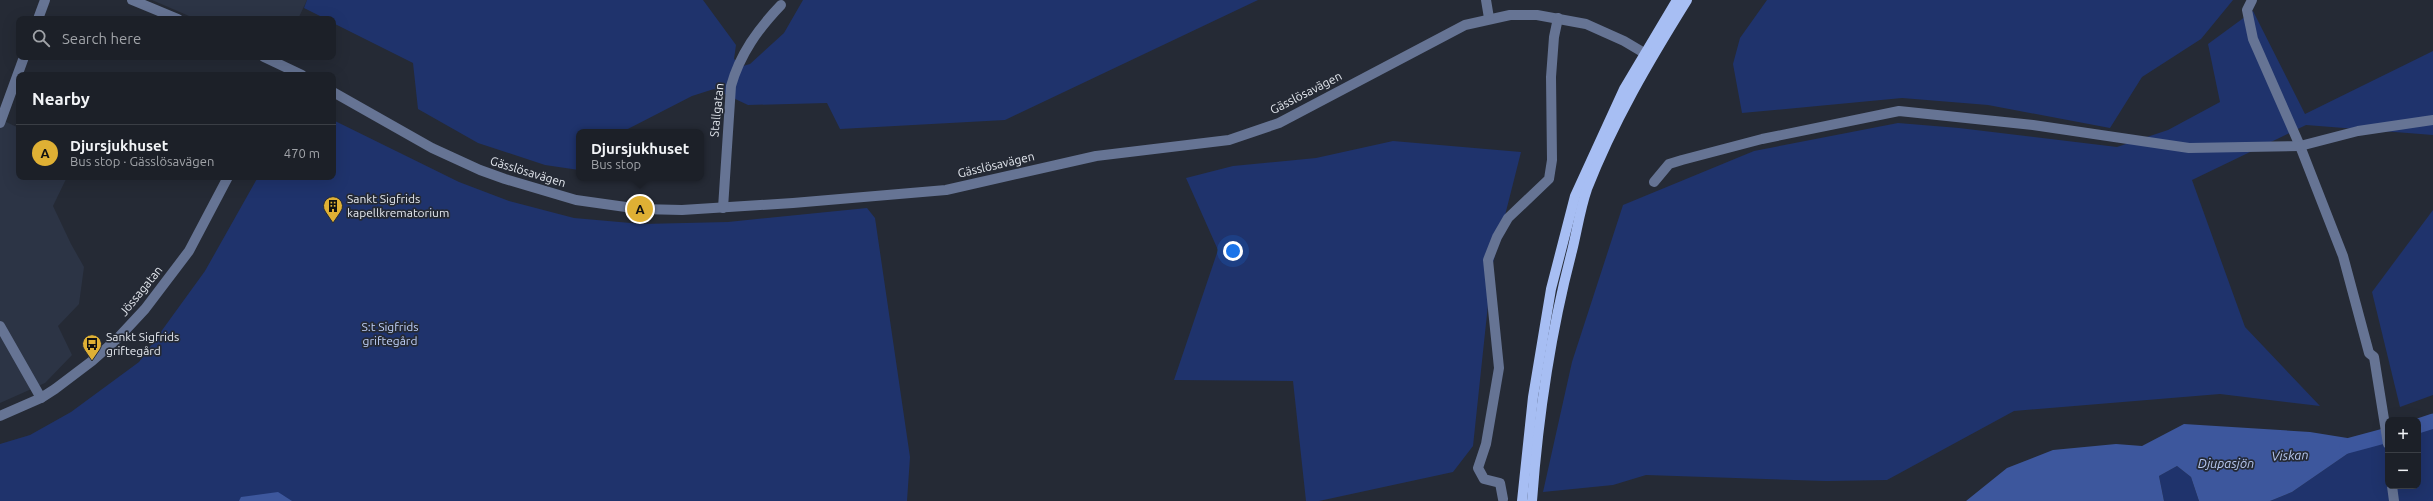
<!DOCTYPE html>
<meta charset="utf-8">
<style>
body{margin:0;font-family:Ubuntu,sans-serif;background:#292d34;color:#f1f3f6}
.controls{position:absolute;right:12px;bottom:12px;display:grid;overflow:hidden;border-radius:8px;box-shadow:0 4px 16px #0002}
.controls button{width:36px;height:36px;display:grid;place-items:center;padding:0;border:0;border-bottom:1px solid #3a3e45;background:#1c2028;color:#f1f3f6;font:20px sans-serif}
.you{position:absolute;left:1233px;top:251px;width:14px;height:14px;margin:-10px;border:3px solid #fff;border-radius:50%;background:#1a73e8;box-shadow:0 0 0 6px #1a73e833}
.badge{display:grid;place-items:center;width:26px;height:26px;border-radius:50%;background:#dfb034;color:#111;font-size:13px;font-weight:700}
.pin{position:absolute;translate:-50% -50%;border:2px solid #fff;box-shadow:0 1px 4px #0006}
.popup{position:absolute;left:576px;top:129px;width:128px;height:52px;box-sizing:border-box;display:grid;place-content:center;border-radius:8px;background:#1c2028;filter:drop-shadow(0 1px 3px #0005);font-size:13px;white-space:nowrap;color:#a0a3a8}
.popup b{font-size:15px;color:#f1f3f6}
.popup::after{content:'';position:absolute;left:50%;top:100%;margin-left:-8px;border:8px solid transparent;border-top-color:#1c2028}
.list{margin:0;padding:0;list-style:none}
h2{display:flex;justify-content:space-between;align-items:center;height:52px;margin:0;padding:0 16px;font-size:17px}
h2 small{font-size:13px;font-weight:400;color:#a0a3a8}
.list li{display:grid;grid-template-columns:26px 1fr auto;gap:12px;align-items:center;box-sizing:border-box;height:56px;padding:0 16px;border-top:1px solid #3a3e45}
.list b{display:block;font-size:15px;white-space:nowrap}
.list p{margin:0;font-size:13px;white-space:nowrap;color:#a0a3a8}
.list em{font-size:13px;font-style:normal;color:#a0a3a8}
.icon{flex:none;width:22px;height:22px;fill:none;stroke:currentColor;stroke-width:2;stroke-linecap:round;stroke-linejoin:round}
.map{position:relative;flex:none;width:2433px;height:501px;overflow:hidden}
.search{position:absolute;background:#1c2028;box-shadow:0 4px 16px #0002;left:16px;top:16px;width:320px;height:44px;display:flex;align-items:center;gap:10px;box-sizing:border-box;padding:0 14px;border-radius:8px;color:#a0a3a8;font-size:15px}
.panel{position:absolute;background:#1c2028;box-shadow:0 4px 16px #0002;left:16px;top:72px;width:320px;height:108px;border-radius:8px}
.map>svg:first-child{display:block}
</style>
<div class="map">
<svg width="2433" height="501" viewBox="0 0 2433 501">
<rect width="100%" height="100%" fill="#252a35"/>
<g fill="#2c3445">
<polygon points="152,0 307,0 298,19 196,19"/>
<polygon points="0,109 4,121 19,128 19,177 67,177 53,206 71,244 84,267 79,304 58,326 72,355 45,383 0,403"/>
</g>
<g fill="#1f336c">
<polygon points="307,0 703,0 736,45 734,59 743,66 750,64 784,33 803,0 1258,0 1005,120 840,129 827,103 748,105 714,89 692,96 622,132 579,132 579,170 545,165 478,143 418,109 413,63 333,23 333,19 326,19 304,8"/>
<polygon points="1767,0 2233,0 2201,39 2142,77 2110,128 1988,105 1902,98 1742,113 1733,64 1740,38"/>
<polygon points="2253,11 2305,114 2433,51 2433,135 2306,125 2192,180 2245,327 2320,406 2220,394 2014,411 1887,480 1826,481 1646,475 1613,485 1543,492 1572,362 1623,205 1754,151 1898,123 1959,128 2117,147 2168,130 2220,102 2208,44"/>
<polygon points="333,120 459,182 509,201 574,218 642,224 728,222 867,208 875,218 910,457 907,501 0,501 0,444 30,435 71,412 139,362 205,271 258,177 333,177"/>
<polygon points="1393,141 1521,152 1492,267 1473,446 1453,472 1319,501 1306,501 1293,381 1174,380 1218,250 1186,178 1233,166 1316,158"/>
<polygon points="2433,210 2433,395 2400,407 2372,292"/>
<polygon points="2433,421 2433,501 2398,501 2394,486 2418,486 2418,426"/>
<polygon points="2388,435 2389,501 2270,501 2292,492 2366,441"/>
<polygon points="2177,466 2191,477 2199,501 2164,501 2159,476"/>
</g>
<g fill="#3d579d">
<polygon points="2184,424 2310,432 2366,441 2292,492 2270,501 2199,501 2191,477 2177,466 2159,476 2164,501 1966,501 2007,468 2053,450 2116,444 2142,446"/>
<polygon points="278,492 292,501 239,501 241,497"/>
</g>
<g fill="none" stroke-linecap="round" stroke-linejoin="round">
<g stroke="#3d579d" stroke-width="15">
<polyline points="2418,426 2433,421"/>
<polyline points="2347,446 2388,435"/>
</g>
<g stroke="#667494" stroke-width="10">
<polyline points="132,0 178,19"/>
<polyline points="1486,0 1489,18"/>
<polyline points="2252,0 2247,10 2253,39 2300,146 2343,256 2369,353 2374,357 2388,444"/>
<polyline points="38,19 45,0"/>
<polyline points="264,57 302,75"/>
<polyline points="333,92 432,148 480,170 505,179 576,200 640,209 682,210 793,203 946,190 1096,156 1229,140 1279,123 1465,25 1510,15 1537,15 1586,24 1624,41 1651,57"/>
<polyline points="0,123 24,57"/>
<polyline points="1654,182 1669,164 1682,160 1762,139 1899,111 2033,125 2189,148 2300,146 2358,131 2433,120"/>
<path d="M723 208 731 86C740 54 758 29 781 5"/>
<polyline points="0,326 41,398"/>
<polyline points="0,416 41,398 55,389 92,361 118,338 145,309 189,251 228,177"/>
<polyline points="2392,486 2394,501"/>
<polyline points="1503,499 1500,483 1484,479 1478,468 1486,444 1499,368 1488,260 1497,237 1508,218 1549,179 1552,160 1551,77 1554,37 1558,18"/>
</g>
<g stroke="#a7bef3" stroke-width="10">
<polyline points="1522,501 1533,397 1551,289 1575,196 1624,89 1677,0"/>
<path d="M1532 501C1538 419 1551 331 1572 251 1577 231 1580 209 1587 189 1613 122 1649 61 1687 0"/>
</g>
</g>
<defs>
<g id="building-pin" transform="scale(1)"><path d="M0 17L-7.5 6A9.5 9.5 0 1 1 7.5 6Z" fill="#dfb034" stroke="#252a35"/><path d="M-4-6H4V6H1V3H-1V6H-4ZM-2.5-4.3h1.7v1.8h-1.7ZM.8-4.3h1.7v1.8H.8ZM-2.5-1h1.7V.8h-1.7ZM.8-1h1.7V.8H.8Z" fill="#111"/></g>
<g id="bus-pin" transform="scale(1)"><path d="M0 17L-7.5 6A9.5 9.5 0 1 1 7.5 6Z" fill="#dfb034" stroke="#252a35"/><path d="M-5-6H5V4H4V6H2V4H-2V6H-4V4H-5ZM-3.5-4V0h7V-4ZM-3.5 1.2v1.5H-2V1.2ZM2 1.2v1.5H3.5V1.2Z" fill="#111"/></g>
</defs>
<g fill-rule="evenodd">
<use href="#building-pin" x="333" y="206"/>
<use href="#bus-pin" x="92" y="344"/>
</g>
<g text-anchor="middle" stroke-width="3.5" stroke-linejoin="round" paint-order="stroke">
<g font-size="12" fill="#e4e8ef" stroke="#252a35">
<text transform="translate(1306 93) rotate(-27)" y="4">Gässlösavägen</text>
<text transform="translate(717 110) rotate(-84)" y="4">Stallgatan</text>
<text transform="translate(996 165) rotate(-13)" y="4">Gässlösavägen</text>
<text transform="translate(528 172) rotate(17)" y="4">Gässlösavägen</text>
<text transform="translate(141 291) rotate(-51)" y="4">Jössagatan</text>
</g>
<g font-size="12" fill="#e4e8ef" stroke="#252a35" text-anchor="start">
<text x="347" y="203">Sankt Sigfrids<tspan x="347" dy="14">kapellkrematorium</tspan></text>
<text x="106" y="341">Sankt Sigfrids<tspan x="106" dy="14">griftegård</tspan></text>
</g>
<g font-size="12" fill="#becff7" stroke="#252a35">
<text x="390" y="331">S:t Sigfrids<tspan x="390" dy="14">griftegård</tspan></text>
</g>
<g font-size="13" font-style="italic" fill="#b6c7ef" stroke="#252a35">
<text transform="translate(2290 455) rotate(-2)" y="5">Viskan</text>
<text x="2226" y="468">Djupasjön</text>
</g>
</g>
</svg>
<div class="controls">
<button>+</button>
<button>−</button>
</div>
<div class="you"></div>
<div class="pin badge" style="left:640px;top:209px">A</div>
<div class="popup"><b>Djursjukhuset</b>Bus stop</div>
<div class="search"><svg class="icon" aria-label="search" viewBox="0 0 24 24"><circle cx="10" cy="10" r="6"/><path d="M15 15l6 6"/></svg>Search here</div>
<section class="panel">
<h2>Nearby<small></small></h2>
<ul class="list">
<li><span class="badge">A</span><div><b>Djursjukhuset</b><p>Bus stop · Gässlösavägen</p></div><em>470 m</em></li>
</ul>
</section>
</div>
